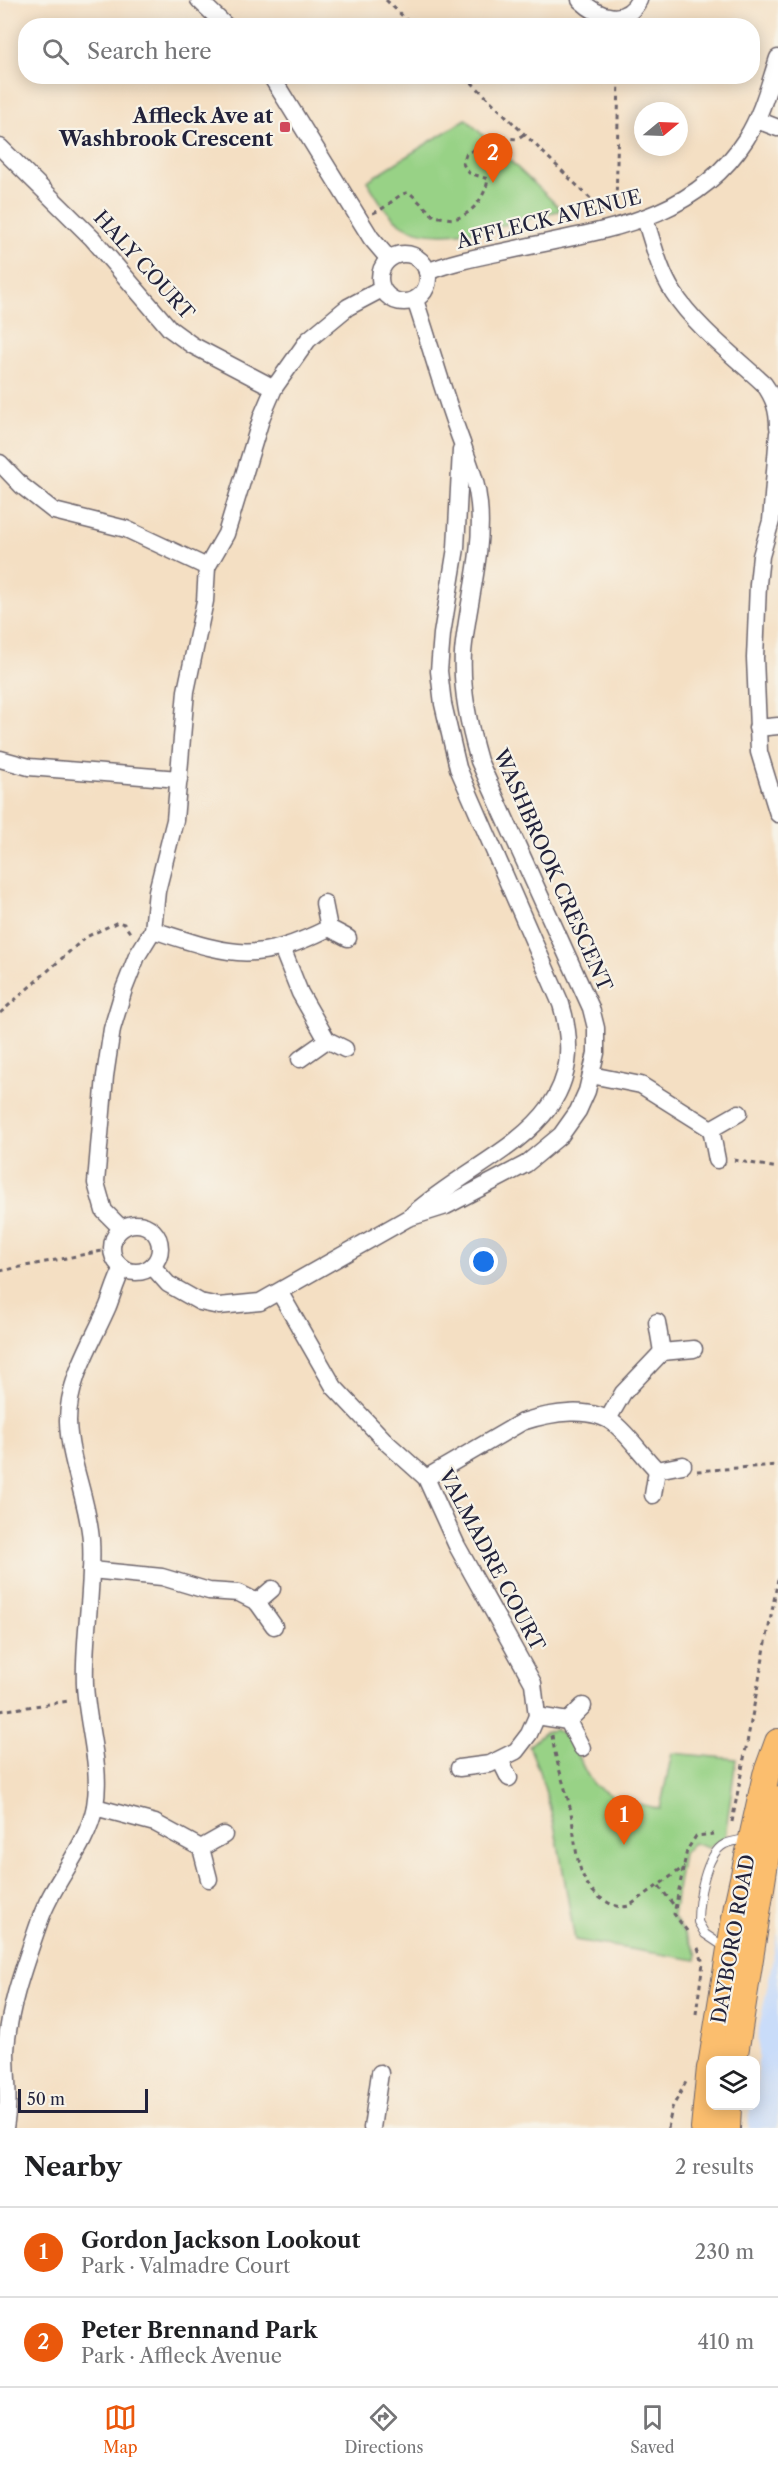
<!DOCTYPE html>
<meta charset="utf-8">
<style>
body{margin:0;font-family:"Libre Caslon Text",serif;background:#f2f2f2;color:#202124}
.controls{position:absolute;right:18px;bottom:18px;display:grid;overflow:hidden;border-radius:12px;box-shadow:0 3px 15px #0003}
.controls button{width:54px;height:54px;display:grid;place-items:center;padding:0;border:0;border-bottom:2px solid #e0e0e0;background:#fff;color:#202124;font:30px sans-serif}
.compass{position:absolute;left:634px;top:102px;width:54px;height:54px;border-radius:50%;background:#fff;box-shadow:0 3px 15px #0003;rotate:71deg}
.scale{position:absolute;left:18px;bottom:15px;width:130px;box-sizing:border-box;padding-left:6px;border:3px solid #22223b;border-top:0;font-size:16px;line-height:21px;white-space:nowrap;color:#22223b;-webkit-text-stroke:4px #f7f3e8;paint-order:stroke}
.you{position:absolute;left:484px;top:1262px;width:21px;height:21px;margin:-15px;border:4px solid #fff;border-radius:50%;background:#1a73e8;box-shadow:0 0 0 9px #1a73e833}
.badge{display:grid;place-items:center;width:39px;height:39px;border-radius:50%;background:#ea580c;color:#fff;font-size:20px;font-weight:700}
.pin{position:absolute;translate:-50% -50px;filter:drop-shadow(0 2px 3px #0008)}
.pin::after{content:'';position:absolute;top:32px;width:21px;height:18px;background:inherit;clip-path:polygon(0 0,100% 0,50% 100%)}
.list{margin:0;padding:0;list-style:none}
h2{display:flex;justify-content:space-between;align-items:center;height:78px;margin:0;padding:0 24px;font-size:26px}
h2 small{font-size:20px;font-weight:400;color:#757577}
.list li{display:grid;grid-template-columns:39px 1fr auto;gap:18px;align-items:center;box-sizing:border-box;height:90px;padding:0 24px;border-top:2px solid #e0e0e0}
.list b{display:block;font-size:22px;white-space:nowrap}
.list p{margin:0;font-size:20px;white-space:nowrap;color:#757577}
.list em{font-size:20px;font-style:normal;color:#757577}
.icon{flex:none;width:33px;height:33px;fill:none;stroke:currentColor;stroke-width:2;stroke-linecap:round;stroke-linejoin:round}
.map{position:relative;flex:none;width:778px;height:2128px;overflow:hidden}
.search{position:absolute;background:#fff;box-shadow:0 3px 15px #0003;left:18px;right:18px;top:18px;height:66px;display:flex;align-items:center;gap:15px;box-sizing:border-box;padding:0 21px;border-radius:24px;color:#757577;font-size:22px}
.sheet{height:258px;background:#fff}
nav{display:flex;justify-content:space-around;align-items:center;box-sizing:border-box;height:84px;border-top:2px solid #e0e0e0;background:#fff;font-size:16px;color:#757577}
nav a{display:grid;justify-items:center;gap:3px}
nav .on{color:#ea580c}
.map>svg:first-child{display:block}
</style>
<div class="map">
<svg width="778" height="2128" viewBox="0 0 778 2128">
<rect width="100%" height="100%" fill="#f7f3e8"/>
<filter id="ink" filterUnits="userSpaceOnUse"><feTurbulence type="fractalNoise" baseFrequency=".0167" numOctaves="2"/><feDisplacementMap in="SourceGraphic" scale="12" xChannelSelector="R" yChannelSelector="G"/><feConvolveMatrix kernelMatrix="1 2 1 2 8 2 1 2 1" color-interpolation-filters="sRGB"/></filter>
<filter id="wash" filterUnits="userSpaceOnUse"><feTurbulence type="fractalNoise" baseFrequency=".008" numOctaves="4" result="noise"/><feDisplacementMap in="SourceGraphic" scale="24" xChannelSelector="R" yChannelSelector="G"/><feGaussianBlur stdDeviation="1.35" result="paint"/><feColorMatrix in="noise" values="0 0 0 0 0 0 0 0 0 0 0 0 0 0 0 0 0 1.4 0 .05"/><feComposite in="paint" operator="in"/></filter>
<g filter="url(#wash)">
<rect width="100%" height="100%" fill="#f4dfc3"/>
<polygon fill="#c9dcf9" points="778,1932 778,2128 748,2128 750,2106 756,2106 759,2028"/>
<g fill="#98d286" stroke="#5d7a60" stroke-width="1.5">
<path d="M466 119 562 210C521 220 438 249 401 224 386 214 376 195 367 181Z"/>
<path d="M554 1730C576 1734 580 1772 595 1785 614 1800 637 1803 660 1809L672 1753 736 1759 725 1837 708 1848 693 1843 683 1853 673 1916 697 1954 696 1960 575 1940C563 1876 556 1807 529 1746L545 1732Z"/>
</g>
</g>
<g filter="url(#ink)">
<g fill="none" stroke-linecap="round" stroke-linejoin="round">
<g stroke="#6c646b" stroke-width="10">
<path id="lane" d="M726 1948 705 1934 698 1922C698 1901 705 1854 725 1844 732 1841 741 1840 748 1839"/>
</g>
<g stroke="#6c646b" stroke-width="19">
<g id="street">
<polyline points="199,0 226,26"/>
<path d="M580 0C598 17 625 27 639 0"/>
<polyline points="271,76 371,238 388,258"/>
<polyline points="757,120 778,128"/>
<polyline points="0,147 92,238 170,329 192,345 274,388"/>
<path d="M645 219C653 243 659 270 673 292 694 325 735 357 764 384 774 398 778 410 778 427"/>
<circle cx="404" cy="278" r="24"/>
<path d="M427 272C454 261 483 256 511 250 601 230 692 223 746 139 762 114 769 85 778 58"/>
<polyline points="778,433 771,521 761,556 758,584 755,658 759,752 778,814"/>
<polyline points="0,463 22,486 54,511 126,529 207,567"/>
<polyline points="757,728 778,726"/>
<polyline points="0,759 29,767 179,779"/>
<polyline points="324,903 329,928 348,938"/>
<path d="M153 930C229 954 253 966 329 928"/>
<polyline points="282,948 300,993 327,1040"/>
<polyline points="300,1059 327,1040 345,1049"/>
<polyline points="591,1075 641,1085 711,1129"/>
<polyline points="717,1160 711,1129 739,1113"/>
<path d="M413 1214C485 1150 598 1125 561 1004L458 768 443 704 439 671 442 634 456 548 461 450"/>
<circle cx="136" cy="1248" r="24"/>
<polyline points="121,1228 104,1211 96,1183 105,1076 112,1029 124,989 137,956 153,930 157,891 175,820 186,691 205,601 207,567 226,534 262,416 274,388 308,340 348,307 382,289"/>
<path d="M152 1266 168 1284 200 1302 219 1306 260 1302 408 1218 446 1206 526 1164 561 1135 578 1111 587 1091 596 1053V1028L591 1008 479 761C469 726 461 690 463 653 467 604 484 553 479 504 477 481 469 464 462 443 444 396 431 347 415 300"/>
<polyline points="280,1293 334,1387 387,1443 426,1478 457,1546 533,1683 537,1716 529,1734 516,1751 490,1764 459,1768"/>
<polyline points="657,1322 662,1352 694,1349"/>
<polyline points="608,1419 623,1393 662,1352"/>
<path d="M426 1478 522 1422C550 1413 592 1405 616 1425 631 1438 643 1456 657 1470"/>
<polyline points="653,1495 657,1470 683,1465"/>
<polyline points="91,1570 162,1577 209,1591 239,1593 257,1602"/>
<polyline points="272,1589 257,1602 274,1626"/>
<polyline points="537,1716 568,1721"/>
<polyline points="582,1748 568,1721 583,1706"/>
<polyline points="500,1760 509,1778"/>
<polyline points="95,1807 155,1823 201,1848"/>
<polyline points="209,1879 201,1848 224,1835"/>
<path d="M5 2128C10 2102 6 2078 6 2051 8 2008 26 1961 40 1920 53 1881 87 1848 95 1806 102 1766 87 1725 85 1685 83 1636 94 1589 91 1540 88 1500 69 1461 68 1421 68 1379 92 1343 108 1306 113 1293 116 1281 123 1268"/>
<polyline points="372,2128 380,2073"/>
</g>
</g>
<g stroke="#6c646b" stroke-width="28">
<g id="primary">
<polyline points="712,2060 737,1906 766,1775 778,1742"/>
<polyline points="734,2060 775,1799"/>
<polyline points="704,2128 710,2068"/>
<polyline points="727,2128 728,2106"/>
</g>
</g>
<g stroke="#6c646b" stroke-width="3" stroke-dasharray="4.5 4.5" stroke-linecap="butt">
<polyline points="386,0 413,26"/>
<polyline points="465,76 602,210 610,209 611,212"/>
<polyline points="614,208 616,207 619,76"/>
<path d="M373 213C388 208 395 195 409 192L434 216C441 217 451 220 457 218 474 213 486 194 488 179L469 173 463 164 466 154 498 137 517 139 524 134"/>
<polyline points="0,1013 86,937 118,922 124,924 131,934"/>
<polyline points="734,1160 778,1168"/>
<polyline points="0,1271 112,1249"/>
<polyline points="697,1471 778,1465"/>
<polyline points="0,1711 69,1701"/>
<path d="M552 1735C555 1760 564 1783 570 1807 577 1840 572 1884 607 1902 614 1906 621 1908 629 1906L684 1867"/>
<polyline points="732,1822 778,1579"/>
<polyline points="659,1886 676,1908"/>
<polyline points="687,1931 674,1914 687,1850 696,1836 715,1834"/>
<polyline points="696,2014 703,1963 697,1945"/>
<polyline points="668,2128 672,2108 686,2082"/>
</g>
<use href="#lane" stroke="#fff" stroke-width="8"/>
<use href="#street" stroke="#fff" stroke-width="16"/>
<use href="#primary" stroke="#fbbe6e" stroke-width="26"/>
</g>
</g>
<rect fill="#d1495b" stroke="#f7f3e8" stroke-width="2" x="279" y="121" width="12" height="12" rx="3"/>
<g text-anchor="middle" stroke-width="4.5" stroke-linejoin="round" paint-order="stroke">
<g font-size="20" font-weight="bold" fill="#22223b" stroke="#f7f3e8" text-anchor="end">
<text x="273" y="123">Affleck Ave at<tspan x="273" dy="23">Washbrook Crescent</tspan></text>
</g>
<g font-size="20" fill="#22223b" stroke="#f7f3e8">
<text transform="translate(549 219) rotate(-14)" y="7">AFFLECK AVENUE</text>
<text transform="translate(144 265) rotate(48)" y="7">HALY COURT</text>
<text transform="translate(553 870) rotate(66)" y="7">WASHBROOK CRESCENT</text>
<text transform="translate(492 1560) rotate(62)" y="7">VALMADRE COURT</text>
<text transform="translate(733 1939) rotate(-80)" y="7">DAYBORO ROAD</text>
</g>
</g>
</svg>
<div class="controls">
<button><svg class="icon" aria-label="layers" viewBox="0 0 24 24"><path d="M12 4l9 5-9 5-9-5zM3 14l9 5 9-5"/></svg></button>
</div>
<svg class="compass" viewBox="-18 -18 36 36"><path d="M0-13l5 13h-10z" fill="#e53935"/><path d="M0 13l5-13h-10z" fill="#757577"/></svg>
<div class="scale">50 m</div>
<div class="you"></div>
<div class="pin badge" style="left:624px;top:1845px">1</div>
<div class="pin badge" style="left:493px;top:183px">2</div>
<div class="search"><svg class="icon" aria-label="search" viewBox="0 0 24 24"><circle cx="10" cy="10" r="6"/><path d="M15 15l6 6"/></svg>Search here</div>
</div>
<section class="sheet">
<h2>Nearby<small>2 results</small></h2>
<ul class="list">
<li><span class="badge">1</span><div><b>Gordon Jackson Lookout</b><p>Park · Valmadre Court</p></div><em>230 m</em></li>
<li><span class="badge">2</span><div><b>Peter Brennand Park</b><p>Park · Affleck Avenue</p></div><em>410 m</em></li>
</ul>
</section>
<nav>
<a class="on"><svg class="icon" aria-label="map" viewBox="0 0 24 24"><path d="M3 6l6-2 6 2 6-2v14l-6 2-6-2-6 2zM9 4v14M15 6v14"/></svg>Map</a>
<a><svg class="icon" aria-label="directions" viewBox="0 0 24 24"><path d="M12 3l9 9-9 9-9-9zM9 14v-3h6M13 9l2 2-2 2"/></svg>Directions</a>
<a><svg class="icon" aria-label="saved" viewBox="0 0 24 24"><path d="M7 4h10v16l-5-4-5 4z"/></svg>Saved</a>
</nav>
